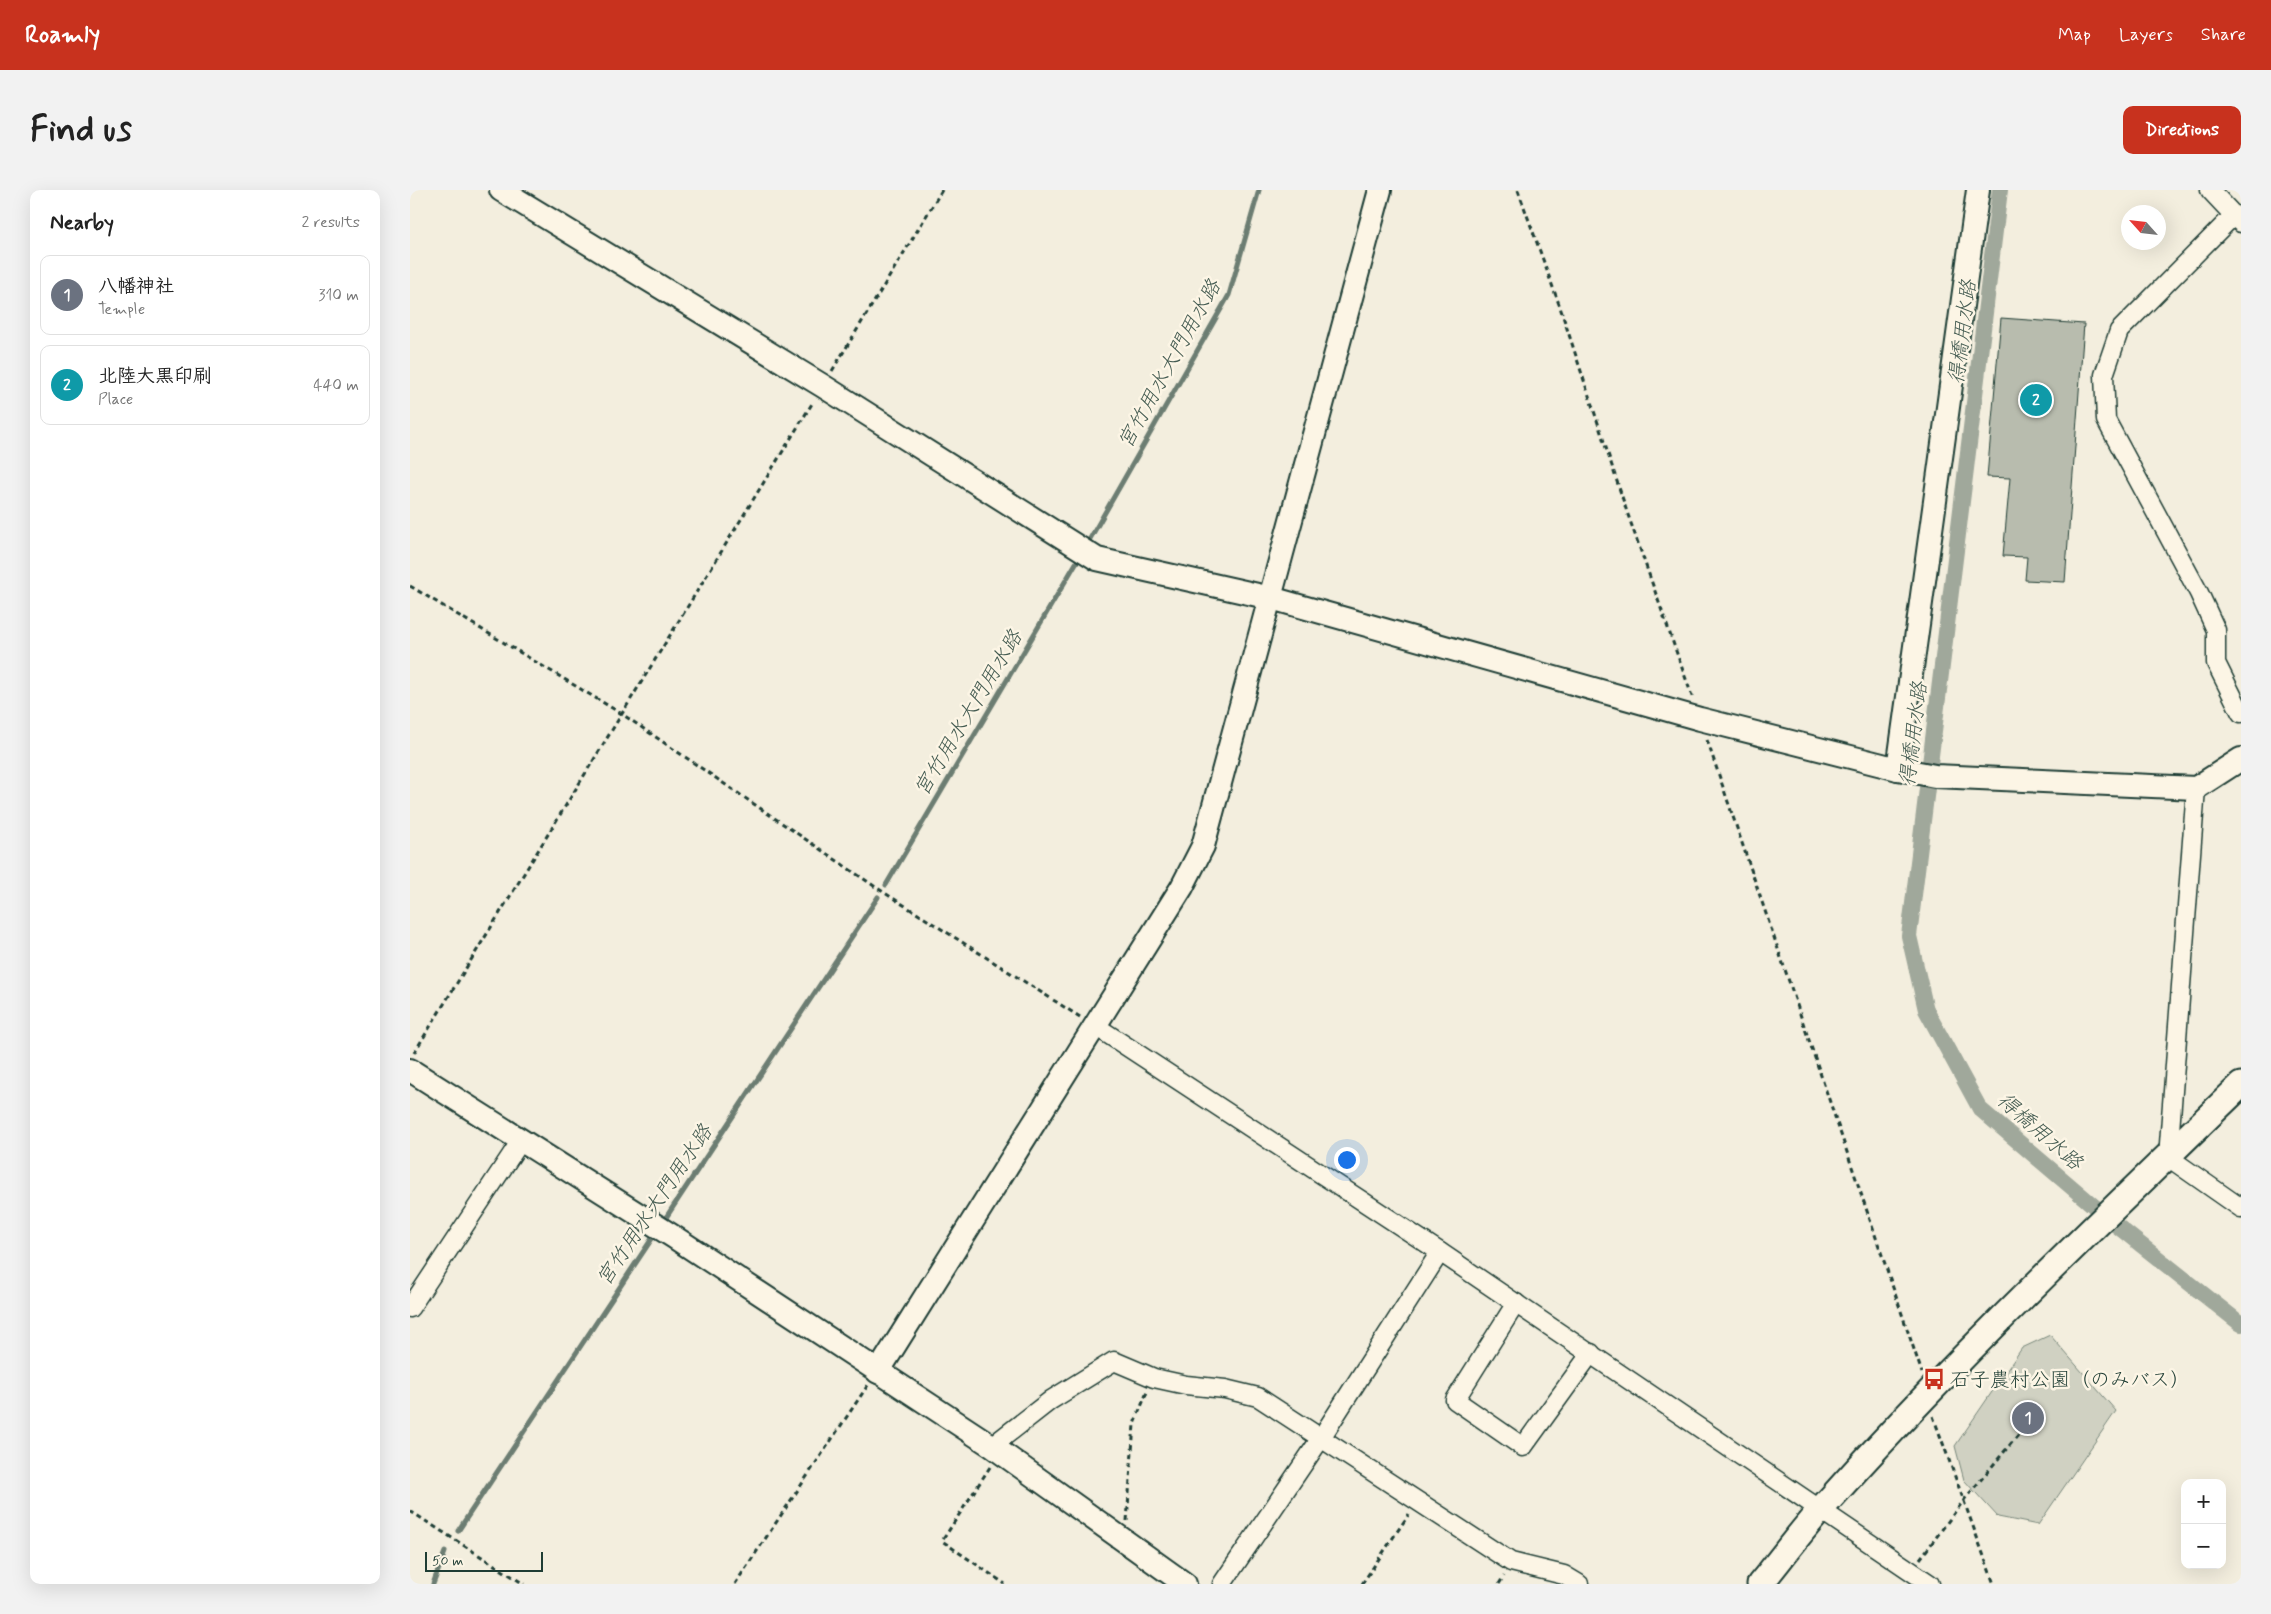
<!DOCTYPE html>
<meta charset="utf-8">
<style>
body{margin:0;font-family:Mynerve,"Klee One",sans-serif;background:#f2f2f2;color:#222}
.controls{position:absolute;right:15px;bottom:15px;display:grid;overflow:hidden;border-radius:10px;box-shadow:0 5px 20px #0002}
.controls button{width:45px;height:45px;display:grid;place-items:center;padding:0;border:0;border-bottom:1px solid #e0e0e0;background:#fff;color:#222;font:25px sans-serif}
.compass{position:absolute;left:1711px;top:15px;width:45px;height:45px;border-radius:50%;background:#fff;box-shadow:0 5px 20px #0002;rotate:297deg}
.scale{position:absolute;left:15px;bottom:12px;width:118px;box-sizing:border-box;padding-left:5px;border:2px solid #1f3d34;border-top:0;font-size:14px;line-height:18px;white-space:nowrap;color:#1f3d34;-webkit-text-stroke:4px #fcf5e5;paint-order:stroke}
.you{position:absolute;left:936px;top:969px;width:18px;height:18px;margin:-12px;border:4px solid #fff;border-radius:50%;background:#1a73e8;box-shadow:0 0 0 8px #1a73e833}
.badge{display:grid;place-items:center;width:32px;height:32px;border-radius:50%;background:#c8321e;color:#fff;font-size:16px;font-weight:700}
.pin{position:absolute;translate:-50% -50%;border:2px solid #fff;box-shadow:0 1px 5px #0006}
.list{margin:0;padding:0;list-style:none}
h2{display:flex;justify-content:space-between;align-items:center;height:65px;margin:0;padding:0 20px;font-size:21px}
h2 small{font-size:16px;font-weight:400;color:#767676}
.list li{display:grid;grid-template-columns:32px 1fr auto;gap:15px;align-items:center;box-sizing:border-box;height:80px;margin:0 10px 10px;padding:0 10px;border:1px solid #e0e0e0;border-radius:10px}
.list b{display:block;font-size:19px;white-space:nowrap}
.list p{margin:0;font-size:16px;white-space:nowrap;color:#767676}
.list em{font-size:16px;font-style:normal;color:#767676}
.map{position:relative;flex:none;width:1831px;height:1394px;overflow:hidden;border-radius:10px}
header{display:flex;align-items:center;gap:30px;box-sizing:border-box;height:70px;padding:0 25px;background:#c8321e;color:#fff}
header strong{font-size:24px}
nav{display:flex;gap:28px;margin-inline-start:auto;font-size:18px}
.intro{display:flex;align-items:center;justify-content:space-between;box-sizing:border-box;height:120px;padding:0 30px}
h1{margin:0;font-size:35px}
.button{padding:12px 22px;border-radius:10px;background:#c8321e;color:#fff;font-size:18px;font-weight:700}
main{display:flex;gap:30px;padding:0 30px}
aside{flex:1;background:#fff;border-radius:10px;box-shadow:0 5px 20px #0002}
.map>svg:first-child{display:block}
</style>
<header>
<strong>Roamly</strong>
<nav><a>Map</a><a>Layers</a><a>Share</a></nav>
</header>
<div class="intro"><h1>Find us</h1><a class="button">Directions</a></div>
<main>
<aside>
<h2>Nearby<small>2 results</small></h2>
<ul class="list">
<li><span class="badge" style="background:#6b7280">1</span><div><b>八幡神社</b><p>Temple</p></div><em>310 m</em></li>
<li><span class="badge" style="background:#0f9aa8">2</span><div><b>北陸大黒印刷</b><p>Place</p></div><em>440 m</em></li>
</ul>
</aside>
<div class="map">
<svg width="1831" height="1394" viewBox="0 0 1831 1394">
<rect width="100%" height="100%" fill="#f3eede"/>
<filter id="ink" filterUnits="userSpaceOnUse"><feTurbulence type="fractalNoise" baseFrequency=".02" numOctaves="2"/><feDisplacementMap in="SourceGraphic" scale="10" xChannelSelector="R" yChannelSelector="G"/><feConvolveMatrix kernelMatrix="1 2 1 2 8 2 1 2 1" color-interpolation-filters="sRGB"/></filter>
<g filter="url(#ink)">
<polygon fill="#d0d1c2" stroke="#78877b" points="1640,1145 1706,1221 1628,1335 1588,1327 1554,1290 1545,1256 1612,1158"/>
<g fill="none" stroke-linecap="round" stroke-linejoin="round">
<g stroke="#6c7d72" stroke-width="5">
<polyline points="677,354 819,105 849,0"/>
<polyline points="476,695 669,368"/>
<polyline points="253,1032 468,707"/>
<polyline points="48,1341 247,1041"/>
<polyline points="23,1394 35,1362"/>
</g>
<g stroke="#a0a89b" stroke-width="16">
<polyline points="1590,0 1499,746 1516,820 1570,919 1692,1023"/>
<polyline points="1706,1035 1831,1134"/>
</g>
</g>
<polygon fill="#b8bcae" stroke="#1f3d34" points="1591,128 1674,134 1655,392 1615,390 1617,367 1593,366 1600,288 1577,287"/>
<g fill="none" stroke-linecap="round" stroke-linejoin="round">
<g stroke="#1f3d34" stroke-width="21">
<g id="minor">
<polyline points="1800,0 1831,33"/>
<polyline points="1824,25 1709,141 1694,185 1696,230 1789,403 1806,440 1806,473 1831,523"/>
<polyline points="1786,598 1758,967 1831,1018"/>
<polyline points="684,835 1030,1062 1520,1394"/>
<polyline points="1106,1113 1045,1210 1113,1257 1181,1163"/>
<polyline points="0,1118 112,949"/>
<polyline points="582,1256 641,1210 704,1171 744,1188 776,1195 815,1199 848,1207 1101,1372 1154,1385 1169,1394"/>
<polyline points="812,1394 911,1248 1030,1062"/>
</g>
</g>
<g stroke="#1f3d34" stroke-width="26">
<g id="tertiary">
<polyline points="91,0 413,196 687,369 861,408 1290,529 1488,579 1525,586 1786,598 1831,569"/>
<polyline points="1488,579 1568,0"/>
<polyline points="0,880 264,1047 582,1256 775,1394"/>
<polyline points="468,1182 772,697 793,656 970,0"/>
</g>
</g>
<g stroke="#1f3d34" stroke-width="29">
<path id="secondary" d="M1350 1394C1371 1369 1390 1342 1412 1318 1544 1169 1689 1033 1831 895"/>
</g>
<g stroke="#1f3d34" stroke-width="3" stroke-dasharray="5 4" stroke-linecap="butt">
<polyline points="1108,0 1150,117 1217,322 1283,509"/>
<polyline points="422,181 532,0"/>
<polyline points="0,396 212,524 467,698 670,827"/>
<polyline points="1297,550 1512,1183"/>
<polyline points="4,863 403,212"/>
<polyline points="1523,1226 1584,1394"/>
<polyline points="580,1277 532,1351 595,1394"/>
<polyline points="0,1321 114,1394"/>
<polyline points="717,1331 724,1234 737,1202"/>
<polyline points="1510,1369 1554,1310 1609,1244"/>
<polyline points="325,1394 458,1195"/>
<polyline points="952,1394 999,1324"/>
<polyline points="1089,1394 1094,1386"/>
</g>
<use href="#minor" stroke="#fcf5e5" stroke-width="18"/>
<use href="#tertiary" stroke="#fcf5e5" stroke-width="22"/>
<use href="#secondary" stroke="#fcf5e5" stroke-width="25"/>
</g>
</g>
<defs>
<g id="bus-bare" transform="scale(1.725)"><path d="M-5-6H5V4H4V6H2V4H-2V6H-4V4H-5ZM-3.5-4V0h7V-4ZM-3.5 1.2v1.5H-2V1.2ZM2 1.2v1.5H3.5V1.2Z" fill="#c8321e" stroke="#fcf5e5" stroke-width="2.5" paint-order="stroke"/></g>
</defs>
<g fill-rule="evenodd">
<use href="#bus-bare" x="1524" y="1189"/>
</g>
<g text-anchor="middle" stroke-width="5" stroke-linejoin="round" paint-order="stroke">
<g font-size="20" fill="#1f3d34" stroke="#fcf5e5" text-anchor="start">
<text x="1540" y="1196">石子農村公園（のみバス）</text>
</g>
<g font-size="21" font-style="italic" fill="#465d53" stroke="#fcf5e5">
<text transform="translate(1552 142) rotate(-83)" y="7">得橋用水路</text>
<text transform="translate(759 174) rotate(-61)" y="7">宮竹用水大門用水路</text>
<text transform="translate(558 523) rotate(-59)" y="7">宮竹用水大門用水路</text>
<text transform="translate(1503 544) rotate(-83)" y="7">得橋用水路</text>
<text transform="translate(1630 941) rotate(41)" y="7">得橋用水路</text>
<text transform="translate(244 1015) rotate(-56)" y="7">宮竹用水大門用水路</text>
</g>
</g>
</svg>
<div class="controls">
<button>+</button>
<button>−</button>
</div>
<svg class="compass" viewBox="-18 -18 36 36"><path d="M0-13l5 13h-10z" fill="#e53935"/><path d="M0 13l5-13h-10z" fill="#767676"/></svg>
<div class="scale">50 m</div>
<div class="you"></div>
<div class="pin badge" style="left:1618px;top:1228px;background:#6b7280">1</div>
<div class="pin badge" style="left:1626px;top:210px;background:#0f9aa8">2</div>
</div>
</main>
